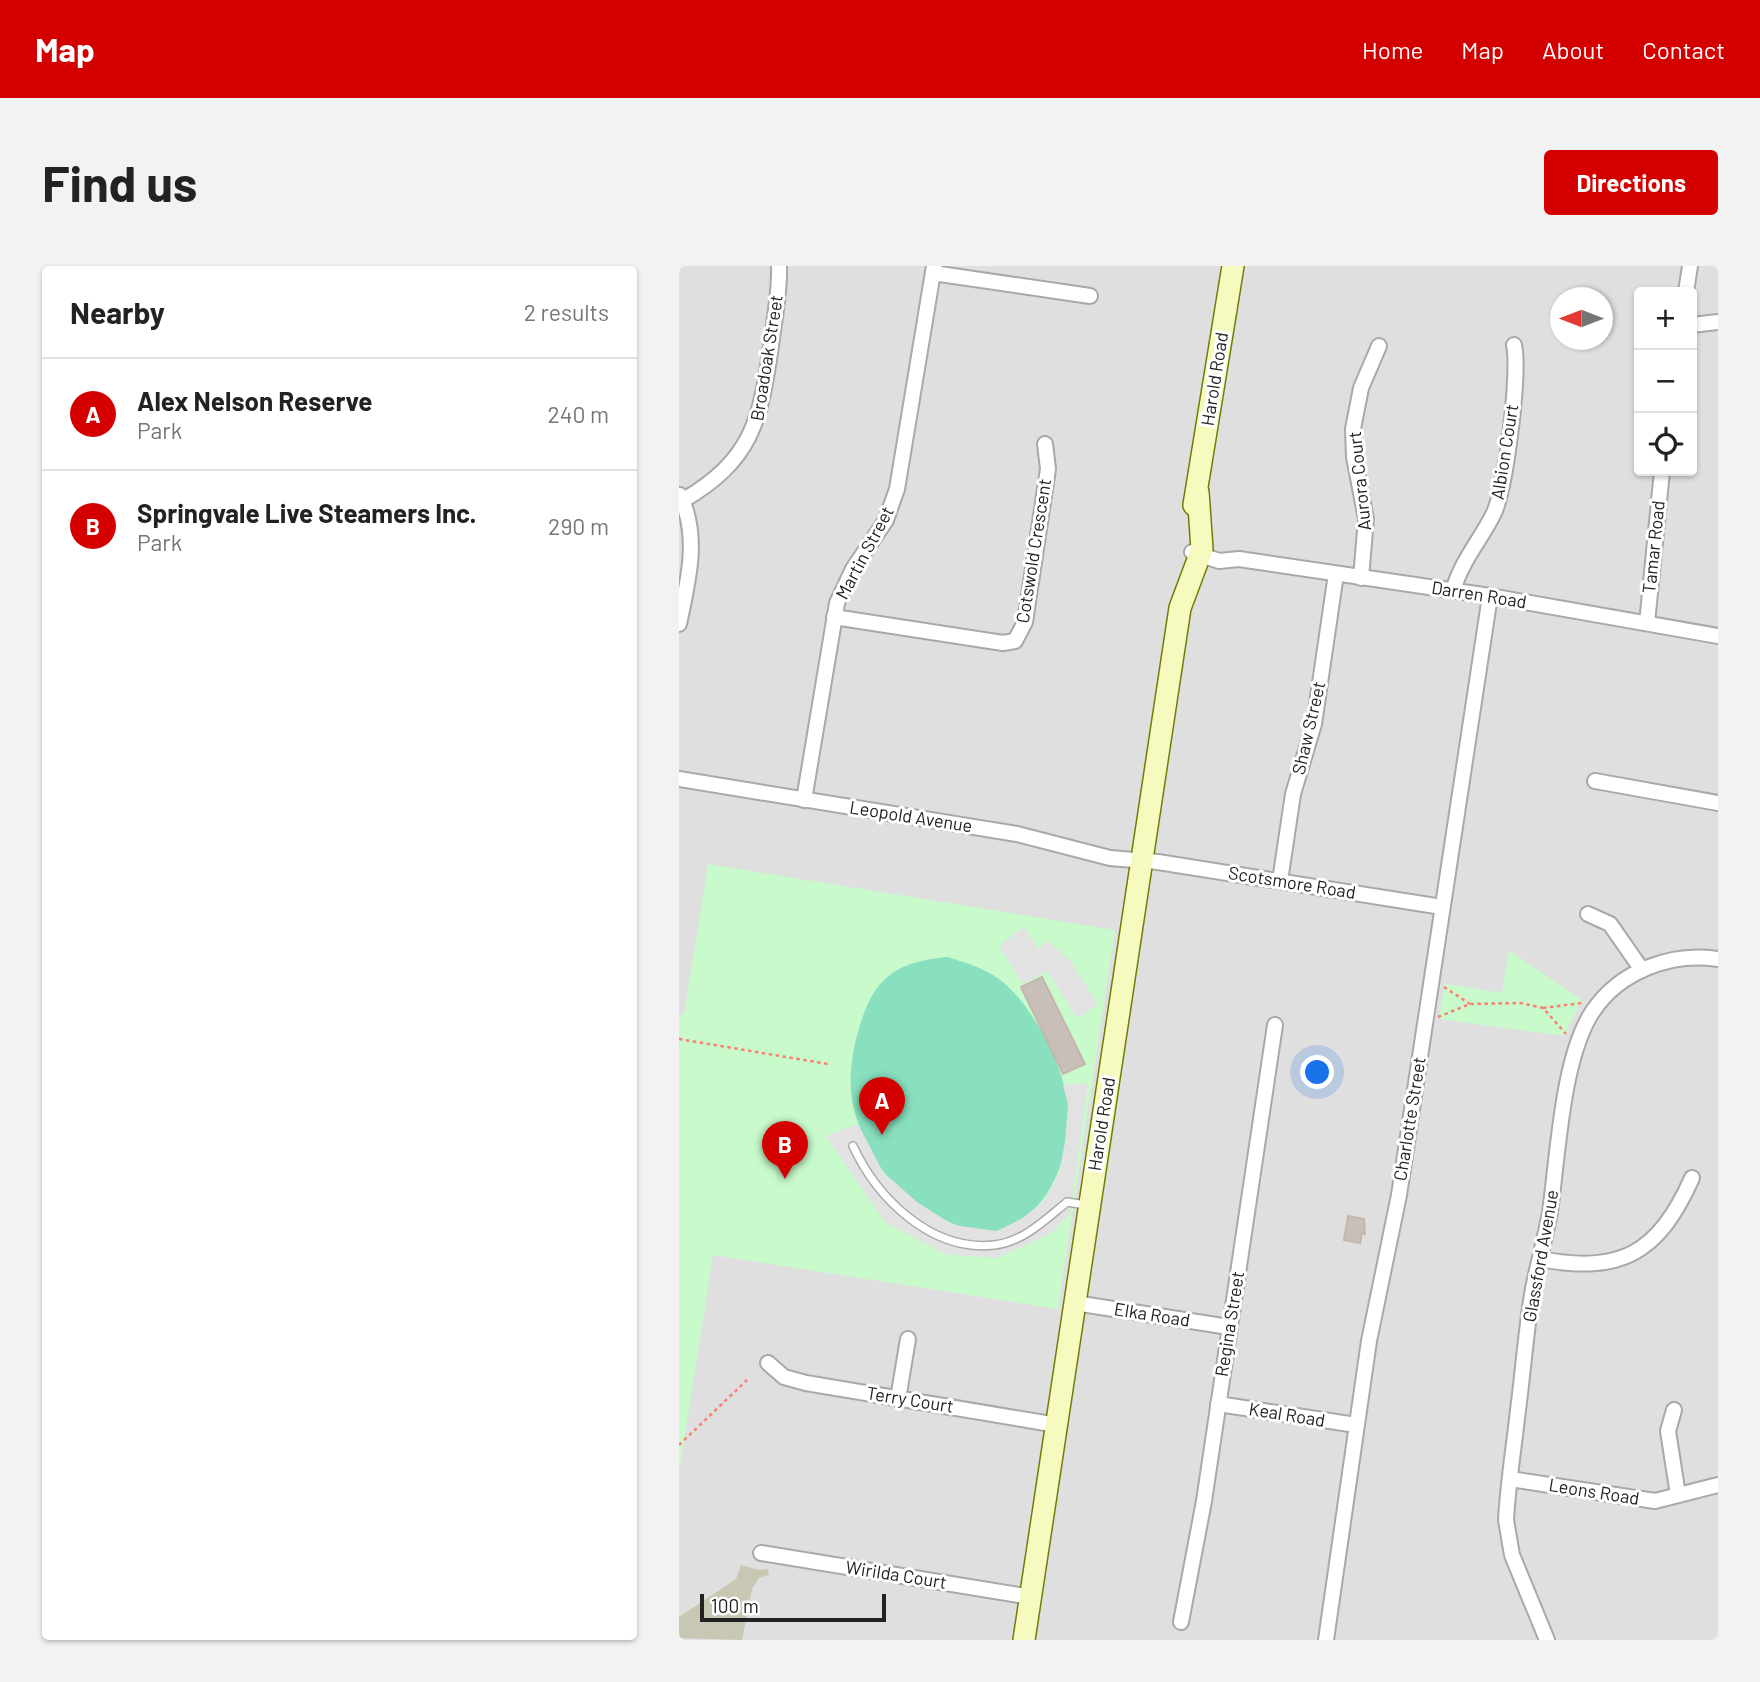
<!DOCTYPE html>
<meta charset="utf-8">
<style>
body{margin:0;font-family:Barlow,sans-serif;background:#f2f2f2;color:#222}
.controls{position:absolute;right:21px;top:21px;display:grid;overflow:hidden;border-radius:7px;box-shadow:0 2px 5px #0004}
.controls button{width:63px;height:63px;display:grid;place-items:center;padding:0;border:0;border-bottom:2px solid #e0e0e0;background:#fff;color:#222;font:35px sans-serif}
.compass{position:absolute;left:871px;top:21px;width:63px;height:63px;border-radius:50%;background:#fff;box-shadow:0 2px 5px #0004;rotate:270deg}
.scale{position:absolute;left:21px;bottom:18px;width:186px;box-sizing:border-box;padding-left:7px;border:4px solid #222;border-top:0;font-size:19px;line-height:24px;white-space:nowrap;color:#222;-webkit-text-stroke:5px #fff;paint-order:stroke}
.you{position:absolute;left:639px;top:807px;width:24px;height:24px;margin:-18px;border:5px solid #fff;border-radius:50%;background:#1a73e8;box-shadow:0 0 0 10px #1a73e833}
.badge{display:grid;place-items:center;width:46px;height:46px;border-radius:50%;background:#d40000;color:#fff;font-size:23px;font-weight:700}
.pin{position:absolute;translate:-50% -58px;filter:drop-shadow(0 2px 4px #0008)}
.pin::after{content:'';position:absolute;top:37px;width:24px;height:21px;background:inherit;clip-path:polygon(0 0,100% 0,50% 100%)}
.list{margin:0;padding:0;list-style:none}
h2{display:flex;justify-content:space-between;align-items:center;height:91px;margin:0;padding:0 28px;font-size:30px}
h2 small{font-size:23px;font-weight:400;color:#767676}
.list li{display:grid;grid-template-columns:46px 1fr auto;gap:21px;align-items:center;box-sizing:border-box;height:112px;padding:0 28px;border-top:2px solid #e0e0e0}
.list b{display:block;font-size:26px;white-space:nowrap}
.list p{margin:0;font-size:23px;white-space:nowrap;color:#767676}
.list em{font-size:23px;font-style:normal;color:#767676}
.icon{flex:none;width:38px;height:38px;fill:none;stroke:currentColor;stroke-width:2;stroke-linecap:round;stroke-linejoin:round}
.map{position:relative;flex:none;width:1039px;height:1374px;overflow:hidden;border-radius:7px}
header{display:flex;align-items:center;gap:42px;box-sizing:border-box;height:98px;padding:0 35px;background:#d40000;color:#fff}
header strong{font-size:33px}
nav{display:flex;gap:38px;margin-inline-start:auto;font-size:24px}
.intro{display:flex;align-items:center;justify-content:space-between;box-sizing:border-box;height:168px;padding:0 42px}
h1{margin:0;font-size:49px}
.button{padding:18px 32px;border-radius:7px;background:#d40000;color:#fff;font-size:24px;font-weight:700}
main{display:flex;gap:42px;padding:0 42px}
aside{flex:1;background:#fff;border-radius:7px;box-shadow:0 2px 5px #0004}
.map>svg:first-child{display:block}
</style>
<header>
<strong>Map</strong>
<nav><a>Home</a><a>Map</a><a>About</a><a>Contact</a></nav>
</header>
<div class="intro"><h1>Find us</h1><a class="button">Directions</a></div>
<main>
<aside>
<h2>Nearby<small>2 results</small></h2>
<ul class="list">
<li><span class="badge">A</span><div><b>Alex Nelson Reserve</b><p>Park</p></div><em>240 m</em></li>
<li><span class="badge">B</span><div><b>Springvale Live Steamers Inc.</b><p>Park</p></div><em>290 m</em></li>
</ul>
</aside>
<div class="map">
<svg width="1039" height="1374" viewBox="0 0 1039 1374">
<rect width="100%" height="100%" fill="#f2efe9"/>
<path fill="#e0dfdf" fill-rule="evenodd" d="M0 0H1039V1374H0ZM960 26H1013V205H960ZM881 32H923V74H881Z"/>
<polygon fill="#c7c7b4" points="62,1299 80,1304 89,1303 90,1309 80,1312 73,1323 63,1374 0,1372 0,1351 57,1313"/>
<g fill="#c8facc">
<polygon points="29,598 436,664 379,1043 34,989 0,1207 0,748 5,749"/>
<polygon points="830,684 903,734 885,770 760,753 766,718 823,727"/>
</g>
<path fill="#88e0be" d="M268 691C288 697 309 703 325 717 354 741 384 800 389 837 394 875 377 934 341 954 335 957 325 963 317 965 282 972 225 933 204 905 192 889 180 863 175 843 168 816 173 785 181 759 196 710 218 696 268 691Z"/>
<g fill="#e2e2e2">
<polygon points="345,661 360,683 368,675 391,694 419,739 398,752 368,705 344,718 320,680"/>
<polygon points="409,817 391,948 371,968 318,992 266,988 206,956 147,870 179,858 204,906 238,936 274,959 318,965 344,952 366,934 380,908 386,876 389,838 384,819"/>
</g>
<g fill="#c7bfb8" stroke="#c4b6ab" stroke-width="2">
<polygon points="363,711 406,798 384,808 342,721"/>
<polygon points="669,950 685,953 686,968 683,967 681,977 665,974"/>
</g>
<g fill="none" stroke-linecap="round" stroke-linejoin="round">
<g stroke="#a9a9a9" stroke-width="10">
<path id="lane" d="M174 880C198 932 252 986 315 979 344 976 366 954 388 936L407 939"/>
</g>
<g stroke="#a9a9a9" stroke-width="18">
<g id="street">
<polyline points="254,7 411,30"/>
<polyline points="1007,26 1011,0"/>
<polyline points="1013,59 1039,56"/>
<path d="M3 235C73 194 81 156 92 80 95 54 101 27 100 0"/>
<polyline points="513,286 540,295 560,293 811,330 1039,370"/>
<polyline points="682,312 687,253 675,191 674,163 682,122 700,80"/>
<path d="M774 325C782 296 800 276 814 249 827 224 841 106 835 79"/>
<polyline points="155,351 324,377 336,375 346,356 369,203 366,178"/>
<polyline points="968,357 983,205"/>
<path d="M0 358C9 315 21 271 1 229"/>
<polyline points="0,513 338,568 431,592 479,596 763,641"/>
<polyline points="916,515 1039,537"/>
<polyline points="125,534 158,337 174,303 207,254 218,223 255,0"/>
<polyline points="601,615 614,528 635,458 657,308"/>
<polyline points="909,648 931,658 963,704"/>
<path d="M861 993C942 1008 979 988 1013 912"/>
<polyline points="396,1037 550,1061"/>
<polyline points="89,1097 105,1111 127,1117 378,1159"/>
<polyline points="219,1133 229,1073"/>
<polyline points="539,1138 677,1159"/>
<polyline points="995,1144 989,1165 999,1229"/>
<polyline points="831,1213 976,1235 1039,1219"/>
<polyline points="82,1287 352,1331"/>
<polyline points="502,1356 525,1235 596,759"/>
<polyline points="647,1374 690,1075 720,929 811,330"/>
<path d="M868 1374 833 1289 827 1254C829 1217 835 1181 839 1144 844 1106 847 1066 853 1028 858 1000 866 974 871 946 879 889 883 791 914 745 941 705 992 686 1039 693"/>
</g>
</g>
<g stroke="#707d05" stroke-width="24">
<g id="secondary">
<polyline points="515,239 554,0"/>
<polyline points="345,1374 501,342 523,283 519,226"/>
</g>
</g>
<g stroke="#fa8072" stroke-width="2.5" stroke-dasharray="3.5 3.5" stroke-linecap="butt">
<polyline points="765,721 791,738"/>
<polyline points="864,742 903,737"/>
<polyline points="759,751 791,738 842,737 864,742 887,768"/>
<polyline points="0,773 149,798"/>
<polyline points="0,1179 68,1114"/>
</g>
<use href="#lane" stroke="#fff" stroke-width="7"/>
<use href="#street" stroke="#fff" stroke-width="14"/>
<use href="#secondary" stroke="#f7fabf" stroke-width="21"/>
</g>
<g text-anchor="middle" stroke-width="6" stroke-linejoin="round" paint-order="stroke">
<g font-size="18" fill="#222" stroke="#fff">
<text transform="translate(88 92) rotate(-81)" y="6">Broadoak Street</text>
<text transform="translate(536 113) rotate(-81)" y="6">Harold Road</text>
<text transform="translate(826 186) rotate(-81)" y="6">Albion Court</text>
<text transform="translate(681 215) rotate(-96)" y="6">Aurora Court</text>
<text transform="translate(975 281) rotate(-84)" y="6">Tamar Road</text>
<text transform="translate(355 285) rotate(-81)" y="6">Cotswold Crescent</text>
<text transform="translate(186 287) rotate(-62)" y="6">Martin Street</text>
<text transform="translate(800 329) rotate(9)" y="6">Darren Road</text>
<text transform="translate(630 462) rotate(-77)" y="6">Shaw Street</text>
<text transform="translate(232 551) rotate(9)" y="6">Leopold Avenue</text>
<text transform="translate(613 617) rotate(9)" y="6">Scotsmore Road</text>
<text transform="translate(731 853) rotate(-81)" y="6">Charlotte Street</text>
<text transform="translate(423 858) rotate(-81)" y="6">Harold Road</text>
<text transform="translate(862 990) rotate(-80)" y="6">Glassford Avenue</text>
<text transform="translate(473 1049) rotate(9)" y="6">Elka Road</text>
<text transform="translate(551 1058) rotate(-81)" y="6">Regina Street</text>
<text transform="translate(231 1134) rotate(9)" y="6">Terry Court</text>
<text transform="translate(608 1149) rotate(9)" y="6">Keal Road</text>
<text transform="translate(915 1226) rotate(9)" y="6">Leons Road</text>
<text transform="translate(217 1309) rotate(9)" y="6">Wirilda Court</text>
</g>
</g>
</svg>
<div class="controls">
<button>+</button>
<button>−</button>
<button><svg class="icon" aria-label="locate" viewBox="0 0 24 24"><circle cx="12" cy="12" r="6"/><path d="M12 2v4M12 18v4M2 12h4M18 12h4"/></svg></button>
</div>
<svg class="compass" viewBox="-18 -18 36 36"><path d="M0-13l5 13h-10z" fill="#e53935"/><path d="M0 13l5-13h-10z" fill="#767676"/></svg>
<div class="scale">100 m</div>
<div class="you"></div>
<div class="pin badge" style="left:203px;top:869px">A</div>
<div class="pin badge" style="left:106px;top:913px">B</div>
</div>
</main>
